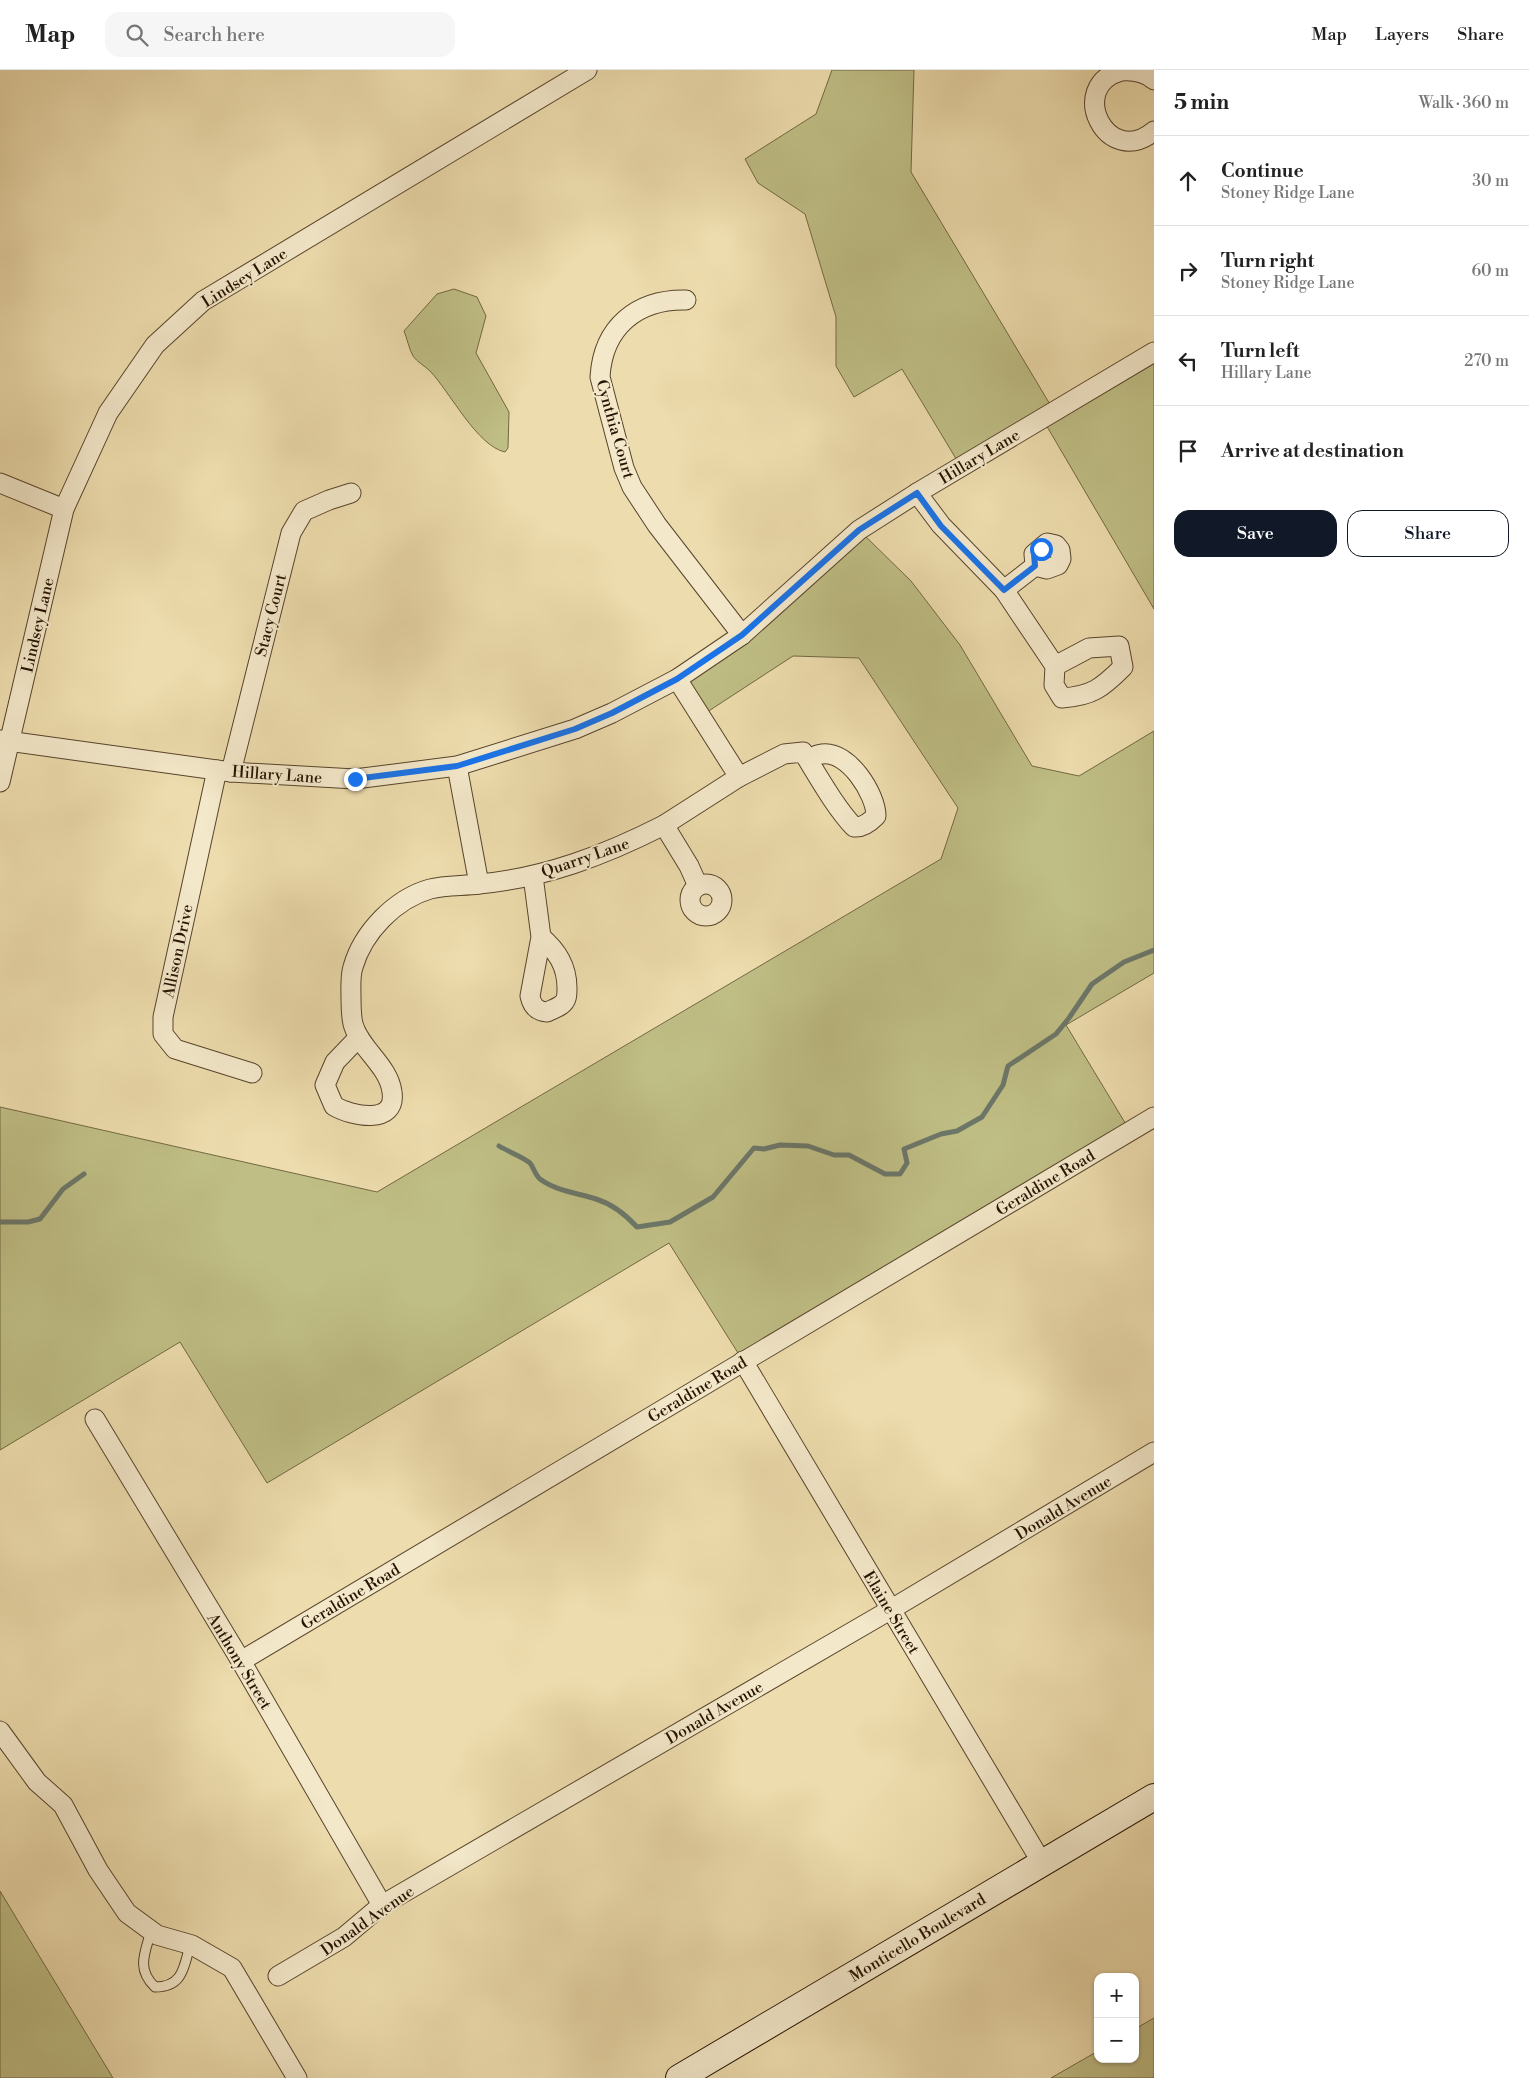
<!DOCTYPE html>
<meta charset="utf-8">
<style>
body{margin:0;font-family:"Libre Bodoni",serif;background:#f6f6f6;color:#222}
.controls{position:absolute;right:15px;bottom:15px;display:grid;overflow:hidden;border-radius:10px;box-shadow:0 1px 4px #0004}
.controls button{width:45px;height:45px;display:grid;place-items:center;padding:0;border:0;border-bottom:1px solid #e0e0e0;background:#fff;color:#222;font:25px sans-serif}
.stop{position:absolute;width:15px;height:15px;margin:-11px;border:4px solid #1a73e8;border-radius:50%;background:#fff}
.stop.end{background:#1a73e8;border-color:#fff;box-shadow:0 1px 5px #0008}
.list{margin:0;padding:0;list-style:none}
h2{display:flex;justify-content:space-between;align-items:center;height:65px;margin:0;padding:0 20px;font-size:21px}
h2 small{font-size:16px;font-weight:400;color:#767676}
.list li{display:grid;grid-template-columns:32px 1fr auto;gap:15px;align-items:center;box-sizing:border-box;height:90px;padding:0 20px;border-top:1px solid #e0e0e0}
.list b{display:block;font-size:19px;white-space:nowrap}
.list p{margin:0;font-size:16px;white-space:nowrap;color:#767676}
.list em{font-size:16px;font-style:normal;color:#767676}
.actions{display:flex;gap:10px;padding:15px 20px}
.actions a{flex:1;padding:11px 0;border:1px solid #111827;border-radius:15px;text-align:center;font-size:18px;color:#111827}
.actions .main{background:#111827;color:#fff}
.icon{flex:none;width:28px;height:28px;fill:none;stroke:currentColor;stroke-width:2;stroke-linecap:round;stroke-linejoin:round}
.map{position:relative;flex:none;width:1154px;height:2008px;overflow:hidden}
header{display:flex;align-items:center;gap:30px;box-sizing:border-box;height:70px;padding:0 25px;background:#fff;border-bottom:1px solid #e0e0e0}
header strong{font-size:24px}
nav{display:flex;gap:28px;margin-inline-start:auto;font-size:18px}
.search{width:350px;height:45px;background:#f6f6f6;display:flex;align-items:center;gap:12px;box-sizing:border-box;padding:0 18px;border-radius:15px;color:#767676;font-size:19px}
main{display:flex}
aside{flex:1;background:#fff}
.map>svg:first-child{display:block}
</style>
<header>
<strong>Map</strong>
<div class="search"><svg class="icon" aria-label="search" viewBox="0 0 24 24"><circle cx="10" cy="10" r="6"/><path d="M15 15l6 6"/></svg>Search here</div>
<nav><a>Map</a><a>Layers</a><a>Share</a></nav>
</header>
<main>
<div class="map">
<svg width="1154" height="2008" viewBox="0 0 1154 2008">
<rect width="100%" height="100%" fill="#eddcad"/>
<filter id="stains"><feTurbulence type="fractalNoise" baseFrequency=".004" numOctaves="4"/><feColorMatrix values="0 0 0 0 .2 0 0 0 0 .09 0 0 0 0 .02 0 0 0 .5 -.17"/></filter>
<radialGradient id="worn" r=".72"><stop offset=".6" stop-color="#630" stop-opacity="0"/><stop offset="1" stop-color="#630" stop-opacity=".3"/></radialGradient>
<g fill="#bfbe85" stroke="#726842">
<polygon points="832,0 914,0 911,102 1054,341 1154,282 1154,539 1042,348 961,397 902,299 854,327 836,296 836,247 805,144 758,113 745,89 816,44"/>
<path d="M454 219 477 227 486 246 476 283 509 342 508 378 505 382C477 376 450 322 430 301 425 296 417 292 413 286 409 279 407 268 404 261L437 224Z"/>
<polygon points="859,460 911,511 960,575 1032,696 1079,706 1154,661 1154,903 1066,955 1130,1061 743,1291 669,1173 267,1413 180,1272 0,1380 0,1037 377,1122 941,789 958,738 859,588 793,586 701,646 677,609"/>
<polygon points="0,1821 113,2008 0,2008"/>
<polygon points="1154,1948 1154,2008 1051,2008 1098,1981 1098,1989 1135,1989 1135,1959"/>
</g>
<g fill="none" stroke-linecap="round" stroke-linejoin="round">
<g stroke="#6c7769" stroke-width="5">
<path d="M499 1076C507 1081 525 1088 530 1093 534 1098 535 1105 540 1109 556 1121 577 1123 596 1129 612 1134 625 1144 637 1157L670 1152 713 1127 754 1078 764 1079 780 1075 808 1076 834 1085H849L885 1104H900L907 1093 904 1079 941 1064 957 1061 982 1047 1003 1015 1008 996 1056 964 1069 948 1092 914 1124 892 1154 880"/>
<polyline points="0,1152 28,1152 40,1149 63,1119 84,1104"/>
</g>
<g stroke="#58442b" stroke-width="11">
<path id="lane" d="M151 1861C145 1883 136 1899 155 1917 183 1917 184 1897 190 1875"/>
</g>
<g stroke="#58442b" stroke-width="21">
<g id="street">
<path d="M1154 10C1145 2 1134 0 1121 1 1066 16 1107 100 1154 61"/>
<path d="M686 230C637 229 603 257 600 307L624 398 632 417 657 455 742 565"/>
<polyline points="0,413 64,439"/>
<path d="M917 423 941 455 1004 520 1055 596 1054 615 1062 628C1092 626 1102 618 1123 597L1119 576 1089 578 1055 596"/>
<polyline points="1004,520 1035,496 1047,499 1058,495 1061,489 1060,480 1056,475 1047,473 1034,484 1035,496"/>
<polyline points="677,609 739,707 664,755 689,796 698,816"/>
<polyline points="0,670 231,702 355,709 457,696 575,659 612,643 677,609 742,565 859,460 917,423 1154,282"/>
<polyline points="217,700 163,947 163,964 175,979 252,1003"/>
<polyline points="231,702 291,463 304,441 329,430 351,423"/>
<path d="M739 707 784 684 803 682C818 706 835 737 854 757 862 758 870 752 876 746 876 724 848 680 822 684 817 684 813 687 808 690"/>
<polyline points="0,712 64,439 108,343 155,275 203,231 587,0"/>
<path d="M533 806 541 867 530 926C532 936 536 941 547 942 551 940 557 938 561 935 567 931 567 925 567 918 567 896 557 881 541 867"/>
<path d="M479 814C545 808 605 785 664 755"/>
<circle cx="706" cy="830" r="16"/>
<path d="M359 967 335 992 325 1015 334 1036C351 1046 397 1056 392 1022 389 996 360 979 353 954 351 945 351 936 351 927 351 918 350 906 353 897 363 862 395 829 430 819 445 815 463 816 479 814L457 696"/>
<polyline points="743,1291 1042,1793"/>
<polyline points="95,1349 241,1591 382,1835"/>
<polyline points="241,1591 1154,1047"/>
<polyline points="0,1661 37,1712 63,1735 98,1800 127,1843 157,1865 192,1875 232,1898 297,2008"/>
<polyline points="278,1906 344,1867 382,1835 890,1540 1154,1382"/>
</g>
</g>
<g stroke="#261200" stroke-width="28">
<polyline id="secondary" points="679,2008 1154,1727"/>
</g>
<use href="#lane" stroke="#f3e8ca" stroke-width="9"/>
<use href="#street" stroke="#f3e8ca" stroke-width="19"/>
<use href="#secondary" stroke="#f3e8ca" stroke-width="26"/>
</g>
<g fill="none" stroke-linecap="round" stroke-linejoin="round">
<polyline stroke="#1a73e8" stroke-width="6" points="355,709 457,696 575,659 612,643 677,609 742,565 859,460 917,423 941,456 1004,520 1035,496 1034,484 1041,479"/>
</g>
<g text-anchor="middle" stroke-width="4" stroke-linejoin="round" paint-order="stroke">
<g font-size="16" fill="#261200" stroke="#f3e8ca">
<text transform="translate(244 207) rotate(-32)" y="6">Lindsey Lane</text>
<text transform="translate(616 359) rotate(74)" y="6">Cynthia Court</text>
<text transform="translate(979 386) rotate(-31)" y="6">Hillary Lane</text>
<text transform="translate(270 545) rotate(-76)" y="6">Stacy Court</text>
<text transform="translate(37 555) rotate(-77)" y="6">Lindsey Lane</text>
<text transform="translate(277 704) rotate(4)" y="6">Hillary Lane</text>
<text transform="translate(585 787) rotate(-19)" y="6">Quarry Lane</text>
<text transform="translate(177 881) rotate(-78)" y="6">Allison Drive</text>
<text transform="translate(1045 1112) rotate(-31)" y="6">Geraldine Road</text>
<text transform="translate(697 1319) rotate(-31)" y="6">Geraldine Road</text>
<text transform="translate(1063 1437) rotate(-31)" y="6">Donald Avenue</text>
<text transform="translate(350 1526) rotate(-31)" y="6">Geraldine Road</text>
<text transform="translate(892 1542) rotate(59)" y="6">Elaine Street</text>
<text transform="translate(240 1591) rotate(59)" y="6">Anthony Street</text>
<text transform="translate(714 1642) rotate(-30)" y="6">Donald Avenue</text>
<text transform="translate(367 1850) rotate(-35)" y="6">Donald Avenue</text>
<text transform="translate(917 1867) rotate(-31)" y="6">Monticello Boulevard</text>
</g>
</g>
<rect width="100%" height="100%" filter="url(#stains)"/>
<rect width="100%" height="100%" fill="url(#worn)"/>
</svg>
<div class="controls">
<button>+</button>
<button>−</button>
</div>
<div class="stop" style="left:1041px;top:479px"></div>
<div class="stop end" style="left:355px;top:709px"></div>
</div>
<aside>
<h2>5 min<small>Walk · 360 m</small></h2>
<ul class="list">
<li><svg class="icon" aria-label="ahead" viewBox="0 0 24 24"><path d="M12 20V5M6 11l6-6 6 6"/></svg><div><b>Continue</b><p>Stoney Ridge Lane</p></div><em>30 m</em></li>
<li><svg class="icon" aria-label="right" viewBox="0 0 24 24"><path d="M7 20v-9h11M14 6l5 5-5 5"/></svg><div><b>Turn right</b><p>Stoney Ridge Lane</p></div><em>60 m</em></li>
<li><svg class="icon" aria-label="left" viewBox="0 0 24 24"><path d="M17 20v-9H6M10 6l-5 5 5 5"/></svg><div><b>Turn left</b><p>Hillary Lane</p></div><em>270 m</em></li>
<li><svg class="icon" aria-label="arrive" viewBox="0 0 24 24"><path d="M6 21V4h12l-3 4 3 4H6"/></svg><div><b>Arrive at destination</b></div></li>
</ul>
<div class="actions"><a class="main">Save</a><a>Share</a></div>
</aside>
</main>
